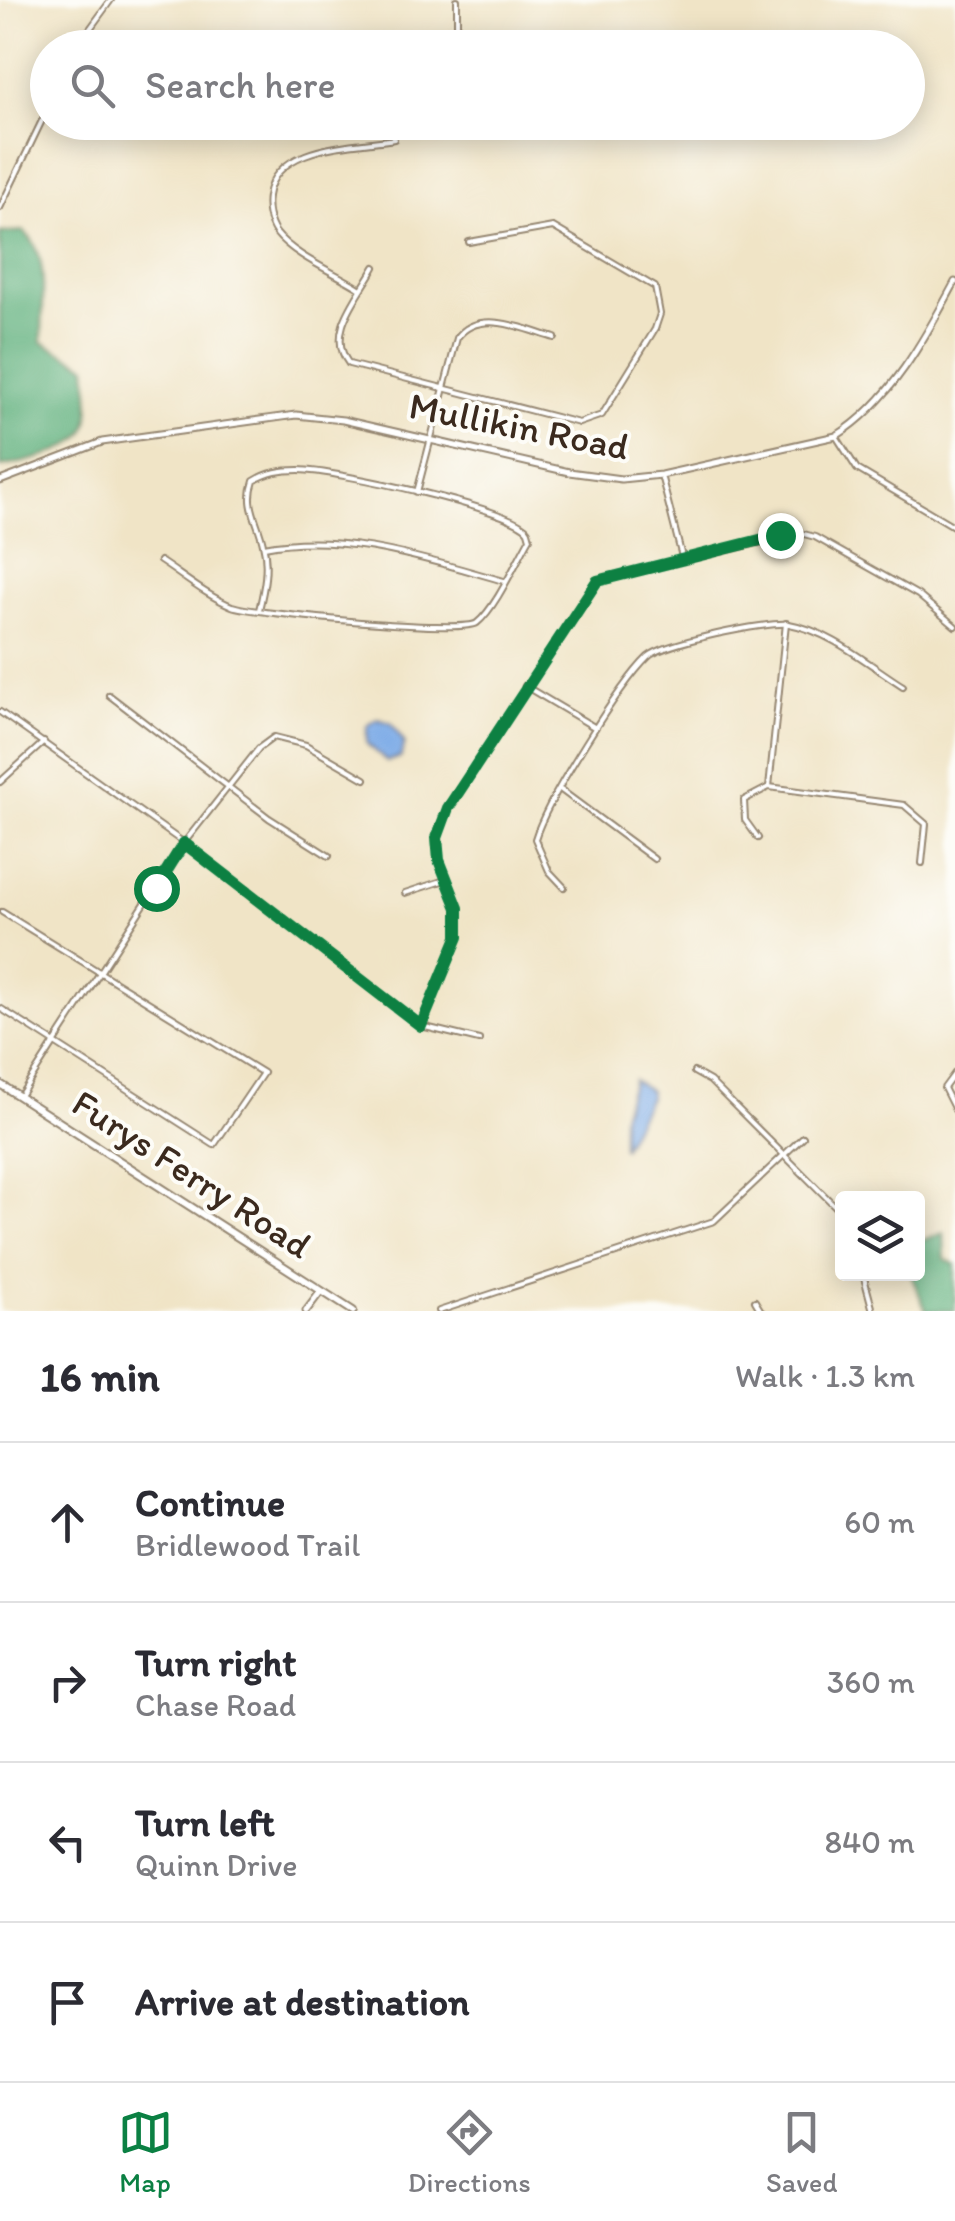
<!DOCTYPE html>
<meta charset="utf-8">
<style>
body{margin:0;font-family:Itim,sans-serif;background:#f2f2f3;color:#2b2b33}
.controls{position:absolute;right:30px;bottom:30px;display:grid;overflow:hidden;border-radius:10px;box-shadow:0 5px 25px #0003}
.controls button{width:90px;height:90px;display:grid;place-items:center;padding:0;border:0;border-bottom:2px solid #e1e1e2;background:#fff;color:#2b2b33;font:50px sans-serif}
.stop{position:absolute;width:30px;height:30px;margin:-22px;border:8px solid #0b8043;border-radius:50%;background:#fff}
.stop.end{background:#0b8043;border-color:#fff;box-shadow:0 2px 10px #0008}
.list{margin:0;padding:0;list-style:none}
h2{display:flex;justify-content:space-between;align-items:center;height:130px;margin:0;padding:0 40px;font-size:42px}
h2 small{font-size:32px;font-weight:400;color:#7c7c81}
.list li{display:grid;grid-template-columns:65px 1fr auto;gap:30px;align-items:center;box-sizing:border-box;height:160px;padding:0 40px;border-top:2px solid #e1e1e2}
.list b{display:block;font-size:38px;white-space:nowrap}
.list p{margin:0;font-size:32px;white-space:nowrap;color:#7c7c81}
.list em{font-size:32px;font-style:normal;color:#7c7c81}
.icon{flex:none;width:55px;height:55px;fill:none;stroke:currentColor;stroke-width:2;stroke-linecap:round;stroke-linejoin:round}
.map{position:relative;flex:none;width:955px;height:1311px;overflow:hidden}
.search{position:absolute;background:#fff;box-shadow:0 5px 25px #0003;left:30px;right:30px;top:30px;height:110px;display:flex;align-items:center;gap:25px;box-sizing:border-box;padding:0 35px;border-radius:55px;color:#7c7c81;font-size:38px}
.sheet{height:770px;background:#fff}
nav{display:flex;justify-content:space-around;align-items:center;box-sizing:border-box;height:140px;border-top:2px solid #e1e1e2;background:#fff;font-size:28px;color:#7c7c81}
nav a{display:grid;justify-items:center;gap:5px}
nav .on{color:#0b8043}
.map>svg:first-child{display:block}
</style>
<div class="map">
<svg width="955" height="1311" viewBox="0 0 955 1311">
<rect width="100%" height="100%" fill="#fdfcf7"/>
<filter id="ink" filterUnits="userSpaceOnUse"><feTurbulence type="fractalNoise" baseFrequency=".01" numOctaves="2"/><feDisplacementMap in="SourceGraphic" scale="20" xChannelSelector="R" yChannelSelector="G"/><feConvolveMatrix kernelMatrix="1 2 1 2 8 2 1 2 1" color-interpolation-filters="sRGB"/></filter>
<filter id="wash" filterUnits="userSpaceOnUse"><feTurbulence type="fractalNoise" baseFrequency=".0048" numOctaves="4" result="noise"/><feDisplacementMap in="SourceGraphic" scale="40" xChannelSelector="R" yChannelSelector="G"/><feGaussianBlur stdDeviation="2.25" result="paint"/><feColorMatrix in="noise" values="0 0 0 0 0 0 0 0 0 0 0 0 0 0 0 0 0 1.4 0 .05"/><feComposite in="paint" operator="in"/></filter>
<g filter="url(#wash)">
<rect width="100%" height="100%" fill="#f0e4c6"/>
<g fill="#61b17e" stroke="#4e6e4e" stroke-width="2.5">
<path d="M23 231C52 253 41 310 42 342L87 366C88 384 93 412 86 429 75 452 22 463 0 467V233Z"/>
<polygon points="944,1233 945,1259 955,1264 955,1311 926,1311 911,1274 918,1274 918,1242"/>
</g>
<g fill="#7dabe7" stroke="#5c6a82" stroke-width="2.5">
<polygon points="378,719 391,723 404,742 401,757 387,761 367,744 367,726"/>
<polygon points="633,1080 650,1091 649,1097 622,1149 622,1115"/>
</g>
</g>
<g filter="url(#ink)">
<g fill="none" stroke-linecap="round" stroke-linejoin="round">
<g stroke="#968772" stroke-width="8">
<g id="minor">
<polyline points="76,48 111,0"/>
<polyline points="457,48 457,0"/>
<polyline points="0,208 48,108"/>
<path d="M375 267C358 298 325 333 349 364L579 423 602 415 655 329 660 314 655 287 553 227 469 242"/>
<path d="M361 289C336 273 294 256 276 233 269 223 266 208 268 196 275 144 354 146 394 139"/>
<polyline points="836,436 857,469 955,527"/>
<polyline points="661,475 682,557"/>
<path d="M417 492 457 338C479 307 526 330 555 338"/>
<path d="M264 547C344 531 428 560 504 581"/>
<path d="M160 561C183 576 207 596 232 606 255 614 463 634 477 623 496 608 517 560 530 538L528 531C515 509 332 470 299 470 282 470 268 472 254 481 245 506 258 520 263 544 269 566 264 589 259 610"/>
<polyline points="525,686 594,727"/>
<polyline points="109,695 269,818 329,856"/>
<polyline points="0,712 184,843 421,1026 479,1040"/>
<polyline points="0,782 44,742"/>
<polyline points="769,787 786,623"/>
<polyline points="561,790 654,859"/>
<polyline points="758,838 745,820 744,800 769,787 904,805 926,824 922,863"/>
<path d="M564 887 549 871 535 839C546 802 619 685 648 657 663 643 768 621 789 624 830 631 868 664 903 686"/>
<polyline points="405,893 445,880"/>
<polyline points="0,1008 214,1145 263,1073 2,912"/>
<polyline points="421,1026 458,937 458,908 439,860 437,838 448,808 597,581 800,533 815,537 918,595 955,626"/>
<polyline points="694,1072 710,1081 842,1213"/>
<polyline points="955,1073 944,1088 955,1110"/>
<polyline points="20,1096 184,843 259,748 274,737 306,745 365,779"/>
<polyline points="863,1274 873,1311"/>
<polyline points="755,1301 761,1311"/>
<polyline points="439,1311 714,1221 803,1137"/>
</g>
</g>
<g stroke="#968772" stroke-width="9">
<g id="tertiary">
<path d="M0 481 102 442 296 415 343 420 569 472 621 479 661 475 836 436C890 403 925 338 955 282"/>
<polyline points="306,1311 321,1291"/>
</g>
</g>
<g stroke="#968772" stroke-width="10">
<polyline id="secondary" points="0,1084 353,1311"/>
</g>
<use href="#minor" stroke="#fff" stroke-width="4"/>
<use href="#tertiary" stroke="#fff" stroke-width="5"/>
<use href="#secondary" stroke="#fff" stroke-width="6"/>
</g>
</g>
<g fill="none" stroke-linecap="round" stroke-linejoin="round" filter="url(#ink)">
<polyline stroke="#0b8043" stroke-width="12" points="156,888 184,843 421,1026 458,937 458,908 439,860 437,838 448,808 597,581 780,535"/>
</g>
<g text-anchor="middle" stroke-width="8" stroke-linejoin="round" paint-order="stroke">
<g font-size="38" fill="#3b2a1e" stroke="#fdfcf7">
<text transform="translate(519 426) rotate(11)" y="13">Mullikin Road</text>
<text transform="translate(192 1174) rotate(33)" y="13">Furys Ferry Road</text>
</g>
</g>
</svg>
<div class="controls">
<button><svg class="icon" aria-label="layers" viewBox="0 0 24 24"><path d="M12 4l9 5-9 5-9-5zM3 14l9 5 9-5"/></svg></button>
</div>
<div class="stop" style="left:156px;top:888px"></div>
<div class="stop end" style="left:780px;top:535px"></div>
<div class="search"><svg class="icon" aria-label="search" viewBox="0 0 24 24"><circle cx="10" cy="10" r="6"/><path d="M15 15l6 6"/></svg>Search here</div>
</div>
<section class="sheet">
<h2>16 min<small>Walk · 1.3 km</small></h2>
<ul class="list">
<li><svg class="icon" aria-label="ahead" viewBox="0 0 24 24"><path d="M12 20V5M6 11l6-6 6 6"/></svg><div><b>Continue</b><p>Bridlewood Trail</p></div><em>60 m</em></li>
<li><svg class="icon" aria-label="right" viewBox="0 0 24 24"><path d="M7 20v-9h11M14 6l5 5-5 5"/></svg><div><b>Turn right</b><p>Chase Road</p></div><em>360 m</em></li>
<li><svg class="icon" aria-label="left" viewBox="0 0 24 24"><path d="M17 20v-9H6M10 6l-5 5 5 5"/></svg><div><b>Turn left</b><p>Quinn Drive</p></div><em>840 m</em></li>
<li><svg class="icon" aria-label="arrive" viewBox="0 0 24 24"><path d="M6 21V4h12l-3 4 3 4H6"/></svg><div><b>Arrive at destination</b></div></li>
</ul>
</section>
<nav>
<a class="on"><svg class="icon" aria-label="map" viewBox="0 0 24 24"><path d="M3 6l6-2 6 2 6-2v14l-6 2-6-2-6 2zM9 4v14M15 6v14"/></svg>Map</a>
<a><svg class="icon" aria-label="directions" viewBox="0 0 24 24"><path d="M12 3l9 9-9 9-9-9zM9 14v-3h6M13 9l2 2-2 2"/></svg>Directions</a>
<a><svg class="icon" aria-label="saved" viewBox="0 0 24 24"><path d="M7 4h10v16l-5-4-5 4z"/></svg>Saved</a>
</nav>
